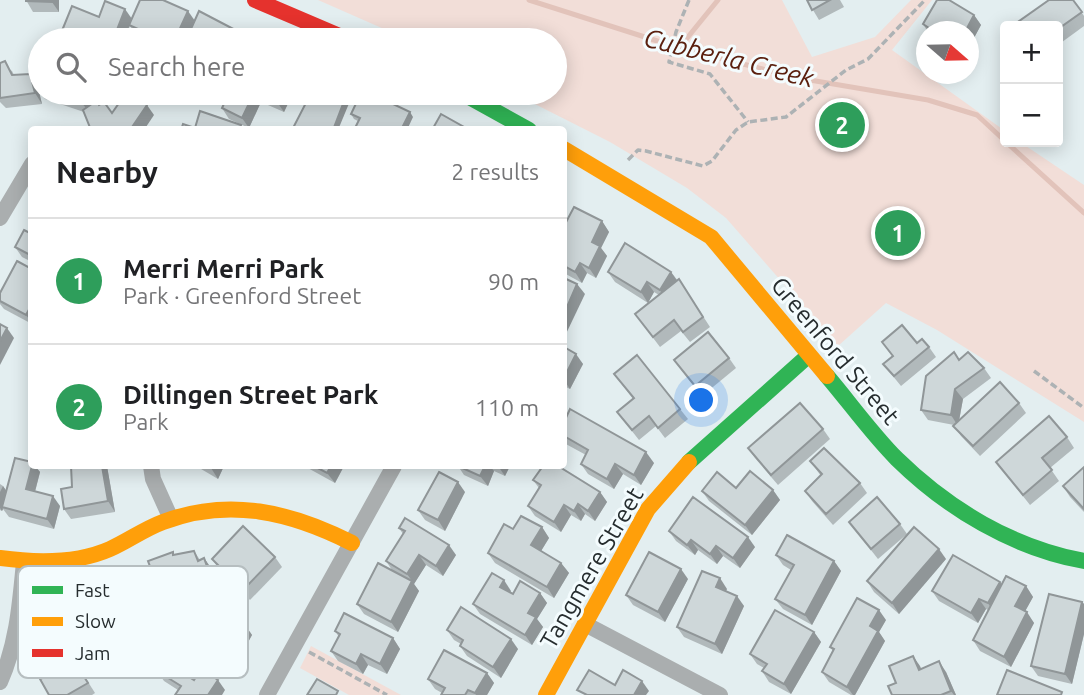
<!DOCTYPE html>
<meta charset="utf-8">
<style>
body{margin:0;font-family:Ubuntu,sans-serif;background:#f2f2f2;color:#202124}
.controls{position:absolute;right:21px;top:21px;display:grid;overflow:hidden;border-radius:7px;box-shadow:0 4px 18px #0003}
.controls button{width:63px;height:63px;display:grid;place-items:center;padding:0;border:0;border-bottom:2px solid #e0e0e0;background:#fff;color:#202124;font:35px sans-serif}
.compass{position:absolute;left:916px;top:21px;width:63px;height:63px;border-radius:50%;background:#fff;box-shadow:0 4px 18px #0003;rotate:110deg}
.you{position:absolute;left:702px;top:401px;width:24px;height:24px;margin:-18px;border:5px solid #fff;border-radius:50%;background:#1a73e8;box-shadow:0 0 0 10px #1a73e833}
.badge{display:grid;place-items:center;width:46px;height:46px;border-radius:50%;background:#d93025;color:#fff;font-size:23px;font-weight:700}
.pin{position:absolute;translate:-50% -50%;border:4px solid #fff;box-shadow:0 2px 7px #0006}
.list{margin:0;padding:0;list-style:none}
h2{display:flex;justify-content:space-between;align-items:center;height:91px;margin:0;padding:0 28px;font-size:30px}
h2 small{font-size:23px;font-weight:400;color:#757577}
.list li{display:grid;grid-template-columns:46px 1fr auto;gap:21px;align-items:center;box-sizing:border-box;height:126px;padding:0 28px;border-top:2px solid #e0e0e0}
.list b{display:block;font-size:26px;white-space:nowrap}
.list p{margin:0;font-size:23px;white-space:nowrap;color:#757577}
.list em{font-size:23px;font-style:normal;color:#757577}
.icon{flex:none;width:38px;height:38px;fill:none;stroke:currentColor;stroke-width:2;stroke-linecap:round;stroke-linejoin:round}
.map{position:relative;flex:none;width:1084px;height:695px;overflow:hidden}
.search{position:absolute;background:#fff;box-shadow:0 4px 18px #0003;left:28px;top:28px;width:539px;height:77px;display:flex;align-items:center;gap:18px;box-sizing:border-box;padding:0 24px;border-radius:38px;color:#757577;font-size:26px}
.panel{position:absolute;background:#fff;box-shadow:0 4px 18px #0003;left:28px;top:126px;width:539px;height:343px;border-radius:7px}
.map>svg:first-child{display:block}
</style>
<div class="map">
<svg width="1084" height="695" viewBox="0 0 1084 695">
<rect width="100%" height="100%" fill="#e3eef0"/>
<g fill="#f2ded8">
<polygon points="318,0 782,0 812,57 875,37 911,0 932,0 892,50 1005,131 1005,142 1020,142 1084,185 1084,422 937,330 886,303 838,346 726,218 687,188 610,142 513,93 555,93 555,40 409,40"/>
<polygon points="311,646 401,695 349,695 300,668"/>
</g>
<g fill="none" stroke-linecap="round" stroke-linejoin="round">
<g stroke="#e2c3ba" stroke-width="5">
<polyline points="529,0 673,46 798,78 928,100 977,115 1005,141"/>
<polyline points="679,48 718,0"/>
<polyline points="1006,142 1084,213"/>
</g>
<g stroke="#adb2b4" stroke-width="3.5" stroke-dasharray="7 3.5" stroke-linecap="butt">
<polyline points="689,0 676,32 669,62 710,74 748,122"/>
<polyline points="628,160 638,150 646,151 703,166 712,161 736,130 748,122 786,117 846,70 868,59 925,0"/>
<polyline points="1034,371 1084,408"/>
<polyline points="309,652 387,695"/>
</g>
<g stroke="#aaaeaf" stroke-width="16">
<polyline points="0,218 32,164"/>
<polyline points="151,466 153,479 171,519"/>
<polyline points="585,624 720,695"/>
<path d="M0 682C17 644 20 604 24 562"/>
<polyline points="267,695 394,466"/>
</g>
<g stroke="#30b455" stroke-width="16">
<polyline points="462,93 529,130"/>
<path d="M827 376C850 403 872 434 897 459 948 509 1013 548 1084 561"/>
<polyline points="689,462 809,355"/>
</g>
<g stroke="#ff9f0a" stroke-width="16">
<polyline points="564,149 711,237 827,376"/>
<path d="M0 558C36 563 76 564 110 549 128 541 144 529 163 522 229 497 291 512 352 543"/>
<polyline points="546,695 648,509 689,462"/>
</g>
<polyline stroke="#e5322d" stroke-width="16" points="255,0 349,40"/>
</g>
<g fill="#b1b9bb">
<polygon points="26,0 59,0 59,12 33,12"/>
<polygon points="807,0 840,0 844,7 819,20"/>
<polygon points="1073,0 1084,16 1084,26 1058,45 1058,26"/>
<polygon points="974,15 981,25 969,47 969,32 928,32 923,24"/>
<polygon points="132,19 195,21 243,34 247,40 174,40 171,39 168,40 147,40 136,35 130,26 124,40 60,40 59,38"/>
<polygon points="0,63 12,71 14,75 37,84 38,88 40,82 40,93 100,93 96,102 99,105 112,113 154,115 84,112 45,99 39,91 42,104 6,108 0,102"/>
<polygon points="229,93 293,93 284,112 261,102 249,128 229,119 222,108"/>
<polygon points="351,114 413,117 358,121 354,119"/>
<polygon points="602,221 609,232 601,248 607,256 596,278 587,273 582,283 564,273 564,226"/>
<polygon points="32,234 32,262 22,257 15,247"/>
<polygon points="32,269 32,324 4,309 0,304 0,293"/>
<polygon points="608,272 671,272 678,281 686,290 710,327 690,342 681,331 660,347 635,314 659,295 654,292 648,303 615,282"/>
<polygon points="882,342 929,347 936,357 901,386 883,364 892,356"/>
<polygon points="564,347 583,364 570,389 564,386"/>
<polygon points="729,358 736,368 702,396 674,360"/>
<polygon points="959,359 984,368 991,378 963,399 959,421 1019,403 1026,413 980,456 961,436 954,425 928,420 921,410"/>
<polygon points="614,374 680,409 688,419 665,438 656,426 639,440 617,412 633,399"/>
<polygon points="823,429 830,439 778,485 755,458 748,448"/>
<polygon points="564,436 654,463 641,485 623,474 614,489 588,474 581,464 586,455 564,443"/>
<polygon points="1067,437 1074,448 1050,468 1059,481 1030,505 996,462"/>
<polygon points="810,461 860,483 867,493 833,525 812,501 805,491 821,476"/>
<polygon points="32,466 35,466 40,472 35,492 60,506 54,529 9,517 3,509 2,511 0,510 0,484 3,486 6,491"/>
<polygon points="71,466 107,466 115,512 71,519 64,509 72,487"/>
<polygon points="196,466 224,466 218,479"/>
<polygon points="305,466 344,466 335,483 306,467"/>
<polygon points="458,466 510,466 505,476 494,471 488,486 464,475"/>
<polygon points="1084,467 1084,512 1070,497 1063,486"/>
<polygon points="533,480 600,492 607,502 595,521 585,514 581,521 571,515 561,532 535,516 528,506 539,488"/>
<polygon points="736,488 773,490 780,500 752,535 709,501 702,491"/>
<polygon points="465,492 445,531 425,520 418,510"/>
<polygon points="849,522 900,524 907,534 878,559"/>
<polygon points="542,527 549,538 541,551 561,563 569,573 554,598 495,563 488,553 513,529"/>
<polygon points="399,528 456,555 443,576 426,565 414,584 419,591 398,632 364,614 357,604 392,570 386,561 403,534"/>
<polygon points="669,531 755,547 740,568 723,556 717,564 698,550 695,555 676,541"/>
<polygon points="194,551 200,560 204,558 211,568 222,598 238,600 245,610 239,622 245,625 252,635 232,671 203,655 196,645 219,604 174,621 167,611 174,555"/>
<polygon points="776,555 834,561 841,571 812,625 783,609 775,599 791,570 783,565"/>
<polygon points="275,557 282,567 250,600 219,569 212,559"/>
<polygon points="946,559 899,614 874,592 867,581"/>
<polygon points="143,570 150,580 150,585 156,593 167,635 148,656 137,645 130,635 137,619 120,618 113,608 122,585"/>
<polygon points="688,579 665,622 633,605 626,595"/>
<polygon points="1002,584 1026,586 1033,597 1025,611 1034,623 1011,667 980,651 973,640 988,610 986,609 978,623 939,601 932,591"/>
<polygon points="727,589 726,591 744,606 722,654 684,637 677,627"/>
<polygon points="511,591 510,593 513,594 540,593 547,603 537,619 543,627 532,645 480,614 473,604"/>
<polygon points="1082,602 1084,604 1084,634 1072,684 1038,676 1031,666"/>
<polygon points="93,606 100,616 88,658 57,649 50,638 60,618"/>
<polygon points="886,620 879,632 885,641 855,695 851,695 829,682 822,672 833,651 830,647"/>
<polygon points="447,630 518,649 501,678 467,656 460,646 461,644 454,640"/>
<polygon points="335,631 393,638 400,649 387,674 368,665 363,674 338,661 331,651 339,637"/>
<polygon points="814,632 821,642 791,694 769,682 762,671 764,668 757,664 750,654"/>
<polygon points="913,656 921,669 946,672 956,695 892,695 896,683"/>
<polygon points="157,671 195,675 193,679 225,690 178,690 164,681"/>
<polygon points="487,673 494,683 487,695 441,695 442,693 435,689 428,679"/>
<polygon points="83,674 95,693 92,695 49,695"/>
</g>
<g fill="#909698">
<polygon points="52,0 59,0 59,12 52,2"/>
<polygon points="125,9 132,19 124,40 113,40"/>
<polygon points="188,11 195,21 187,40 181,40 177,35"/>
<polygon points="974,15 981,25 969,47 969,32 965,32"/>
<polygon points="243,34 247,40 240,40"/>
<polygon points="30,74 37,84 42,104 35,93"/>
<polygon points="88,93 100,93 90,114 83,104"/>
<polygon points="254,93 255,93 261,102 249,128 242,118"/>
<polygon points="281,93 293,93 284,112 277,102"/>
<polygon points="346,96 350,101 338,130 333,130"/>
<polygon points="147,105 154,115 144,130 130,130"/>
<polygon points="410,112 413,117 407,130 401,130"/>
<polygon points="602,221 609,232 601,248 607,256 596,278 589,268 592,242"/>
<polygon points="580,263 587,273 582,283 575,272"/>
<polygon points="671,272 678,282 667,301 660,290"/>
<polygon points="647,282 654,292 648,303 641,292"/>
<polygon points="577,284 585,294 564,338 564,314"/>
<polygon points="32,304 32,323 26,315"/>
<polygon points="7,328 14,338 0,365 0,341"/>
<polygon points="576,354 583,364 570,389 564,380 564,378"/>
<polygon points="955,389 963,399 958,426 951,415"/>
<polygon points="646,452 654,463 641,485 634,475"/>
<polygon points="615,464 623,474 614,489 607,479"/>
<polygon points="32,466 35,466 40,472 33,499 26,489"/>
<polygon points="102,466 107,466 115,512 108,501"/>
<polygon points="212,466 224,466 218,479 211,468"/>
<polygon points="331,466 344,466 335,483 327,473"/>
<polygon points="485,466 490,466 494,471 488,486 480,476"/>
<polygon points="498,466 510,466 505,476"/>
<polygon points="458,482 465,492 445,531 438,520"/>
<polygon points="3,486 10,496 2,507 3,509 2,511 0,508 0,492"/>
<polygon points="773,490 780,500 752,535 745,525"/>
<polygon points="600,492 607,502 595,521 588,511"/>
<polygon points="53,496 60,506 54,529 47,519"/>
<polygon points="578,504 585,514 581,521 574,511"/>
<polygon points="564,505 571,515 561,532 554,522"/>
<polygon points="542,527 549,538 538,556 531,545"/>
<polygon points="748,537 755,547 740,568 733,558"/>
<polygon points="691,540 698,550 695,555 687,545"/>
<polygon points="449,545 456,555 443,576 436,566"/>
<polygon points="716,546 723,556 717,564 710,554"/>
<polygon points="939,549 946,559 899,614 892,603"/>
<polygon points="419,555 426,565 414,584 419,591 398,632 391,622 412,581 407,574"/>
<polygon points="204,558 211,568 223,602 216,592"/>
<polygon points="834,561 841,571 812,625 805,615"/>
<polygon points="561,563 569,573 554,598 547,587"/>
<polygon points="681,569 688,579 665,622 658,612"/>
<polygon points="143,570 150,580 150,585 156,593 167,635 148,656 141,646"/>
<polygon points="720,578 727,589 723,597 716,587"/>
<polygon points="504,580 511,591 507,597 500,587"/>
<polygon points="1000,582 1007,592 995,614 988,603"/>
<polygon points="1026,586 1033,597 1022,617 1015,606"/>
<polygon points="540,593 547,603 537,619 543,627 532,645 525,635 528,613"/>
<polygon points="737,596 744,606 722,654 715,644"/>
<polygon points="979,599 986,609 978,623 971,613"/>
<polygon points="238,600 245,610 237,627 229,616"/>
<polygon points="1082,602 1084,604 1084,634 1072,684 1065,674"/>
<polygon points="93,606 100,616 88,658 81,647"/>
<polygon points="879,610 886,620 879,632 885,641 855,695 853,695 847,687 870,626"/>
<polygon points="1027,612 1034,623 1011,667 1004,657"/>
<polygon points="245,625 252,635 232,671 225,661"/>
<polygon points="814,632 821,642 791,694 784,684"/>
<polygon points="393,638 400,649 387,674 380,664"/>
<polygon points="511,639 518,649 501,678 493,667"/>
<polygon points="361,654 368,665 363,674 356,664"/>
<polygon points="913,656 920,666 926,680 919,670"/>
<polygon points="939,661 946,672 956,695 954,695 951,691"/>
<polygon points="188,665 195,675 191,683 183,673"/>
<polygon points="487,673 494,683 487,695 476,695 475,693"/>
<polygon points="218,680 225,690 222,695 208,695"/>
<polygon points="642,681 649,691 646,695 634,695"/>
</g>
<g fill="#ced7d9" stroke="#909698" stroke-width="2">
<polygon points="26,0 52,0 52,2 26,1"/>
<polygon points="140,0 163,0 188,11 177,35 164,29 149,34 129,25"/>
<polygon points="807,0 830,0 812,10"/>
<polygon points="937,0 949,0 974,15 965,32 935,32 923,24"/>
<polygon points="1049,0 1073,0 1082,12 1058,29 1058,26 1012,26"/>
<polygon points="105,1 125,9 113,40 64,40 59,38 72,6 99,17"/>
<polygon points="199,11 243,34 240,40 186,40"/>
<polygon points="5,61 12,75 30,74 35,93 0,98 0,63"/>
<polygon points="48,93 88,93 83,104"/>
<polygon points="126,93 130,93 147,105 130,130 91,130 83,110 96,101 99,105 104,102 112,113"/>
<polygon points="229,93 254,93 242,118 222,108"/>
<polygon points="257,93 281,93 277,102"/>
<polygon points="321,93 338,93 346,96 333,130 292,130 310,95 318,99"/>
<polygon points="361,93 370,93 410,112 401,130 354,130 360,118 351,114"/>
<polygon points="200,111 241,125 240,130 181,130 183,124 195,128"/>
<polygon points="441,114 464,127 463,130 432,130"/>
<polygon points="574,207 602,221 592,242 600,246 589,268 580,263 575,272 564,266 564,226"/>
<polygon points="24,230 32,234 32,256 15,247"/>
<polygon points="625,243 671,272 660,290 647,282 641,292 608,272"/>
<polygon points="17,261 32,269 32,304 26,315 0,301 0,293"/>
<polygon points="564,278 577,284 564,314"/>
<polygon points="679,279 703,317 683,332 674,320 653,337 635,314"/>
<polygon points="0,324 7,328 0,341"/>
<polygon points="902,325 917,343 922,339 929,347 894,376 883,364 893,356 882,342"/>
<polygon points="708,332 729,358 695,386 674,360"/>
<polygon points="564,347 576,354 564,378"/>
<polygon points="954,352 959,360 968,352 984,368 955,389 951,415 921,410 926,376"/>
<polygon points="637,355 680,409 658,428 649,416 632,430 617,412 634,398 614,374"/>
<polygon points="1000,382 1019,403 973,446 953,426"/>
<polygon points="800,403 823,429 771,475 748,448"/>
<polygon points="570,409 646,452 634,475 615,464 607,479 581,464 588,450 564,436 564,422"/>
<polygon points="1049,416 1067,437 1042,458 1052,470 1023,495 996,462"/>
<polygon points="824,448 860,483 826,514 805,491 822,474 810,461"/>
<polygon points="15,458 32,462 32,466 26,489 53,496 47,519 2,507"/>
<polygon points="71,466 102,466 108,501 64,509 61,489 72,487"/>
<polygon points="314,466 331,466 327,473"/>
<polygon points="458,466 485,466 480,476"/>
<polygon points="543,466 558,466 600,492 588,511 578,504 574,511 564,505 554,522 528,506 541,485 533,480"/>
<polygon points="1084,467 1084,509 1063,486"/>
<polygon points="750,471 773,490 745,525 702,491 717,472 736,488"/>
<polygon points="439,472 458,482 438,520 418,510"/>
<polygon points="693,497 748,537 733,558 716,546 710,554 691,540 687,545 669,531"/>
<polygon points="877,497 900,524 871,549 849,522"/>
<polygon points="521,516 542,527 531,545 561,563 547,587 488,553 504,524 513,529"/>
<polygon points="405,518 449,545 436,566 419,555 407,574 386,561 405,531 399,528"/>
<polygon points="243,526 275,557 243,590 212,559"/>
<polygon points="914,527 939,549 892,603 867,581"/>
<polygon points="787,535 834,561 805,615 775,599 794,565 776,555"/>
<polygon points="194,551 198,561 204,558 216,592 167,611 148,561 173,552 173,555"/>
<polygon points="649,552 681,569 658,612 626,595"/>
<polygon points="953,555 1000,582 988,603 979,599 971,613 932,591"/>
<polygon points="378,563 412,581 391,622 357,604"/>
<polygon points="702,571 720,578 716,587 737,596 715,644 677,627"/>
<polygon points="492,573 504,580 500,587 513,594 520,581 540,593 528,613 536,617 525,635 473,604"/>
<polygon points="1006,576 1026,586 1015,606 1027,612 1004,657 973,640"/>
<polygon points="1049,594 1082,602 1065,674 1031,666"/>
<polygon points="857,598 879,610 870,626 878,631 847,687 822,672 834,649 830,647"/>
<polygon points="461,607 511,639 493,667 460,646 463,640 447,630"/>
<polygon points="775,610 814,632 784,684 762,671 767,664 750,654"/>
<polygon points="344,613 393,638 380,664 361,654 356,664 331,651 340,634 335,631"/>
<polygon points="444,650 487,673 475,693 468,690 465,695 441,695 445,688 428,679"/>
<polygon points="169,652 188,665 183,673 194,680 201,669 218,680 208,695 175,695 181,686 157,671"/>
<polygon points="913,656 919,670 939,661 951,691 941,695 892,695 888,686 896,683 889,666"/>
<polygon points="76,664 88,683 67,695 49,695 40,679"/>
<polygon points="589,670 615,685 623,670 642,681 634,695 587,695 577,690"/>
<polygon points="1007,670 1062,692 1061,695 997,695"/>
<polygon points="317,679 338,691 336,695 307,695"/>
</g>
<g text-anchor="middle" stroke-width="6" stroke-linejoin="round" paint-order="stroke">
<g font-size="24" fill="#262d2f" stroke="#f4fcfe">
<text transform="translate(835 351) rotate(50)" y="8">Greenford Street</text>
<text transform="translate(592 568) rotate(-60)" y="8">Tangmere Street</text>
</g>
<g font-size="26" font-style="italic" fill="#5b200f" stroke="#f4fcfe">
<text transform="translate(729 58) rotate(14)" y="9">Cubberla Creek</text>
</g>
</g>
<rect x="18" y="566" width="230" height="112" rx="10" fill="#f4fcfe" stroke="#b6bec0" stroke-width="2"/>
<rect x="32" y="586" width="31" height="8" fill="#30b455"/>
<rect x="32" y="617" width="31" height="9" fill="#ff9f0a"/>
<rect x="32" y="649" width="31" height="8" fill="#e5322d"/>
<g font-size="19" fill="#262d2f">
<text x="75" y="597">Fast</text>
<text x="75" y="628">Slow</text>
<text x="75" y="660">Jam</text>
</g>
</svg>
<div class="controls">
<button>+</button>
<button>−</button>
</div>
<svg class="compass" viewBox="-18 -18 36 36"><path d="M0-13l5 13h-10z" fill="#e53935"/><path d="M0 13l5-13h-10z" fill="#757577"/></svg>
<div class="you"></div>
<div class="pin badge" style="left:898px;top:233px;background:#2e9e5b">1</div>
<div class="pin badge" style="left:842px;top:125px;background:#2e9e5b">2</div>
<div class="search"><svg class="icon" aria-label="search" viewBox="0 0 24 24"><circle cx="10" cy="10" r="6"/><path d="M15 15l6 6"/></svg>Search here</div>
<section class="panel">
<h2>Nearby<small>2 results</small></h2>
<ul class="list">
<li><span class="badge" style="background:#2e9e5b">1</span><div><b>Merri Merri Park</b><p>Park · Greenford Street</p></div><em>90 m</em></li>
<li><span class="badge" style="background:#2e9e5b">2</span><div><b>Dillingen Street Park</b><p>Park</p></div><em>110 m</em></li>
</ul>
</section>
</div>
